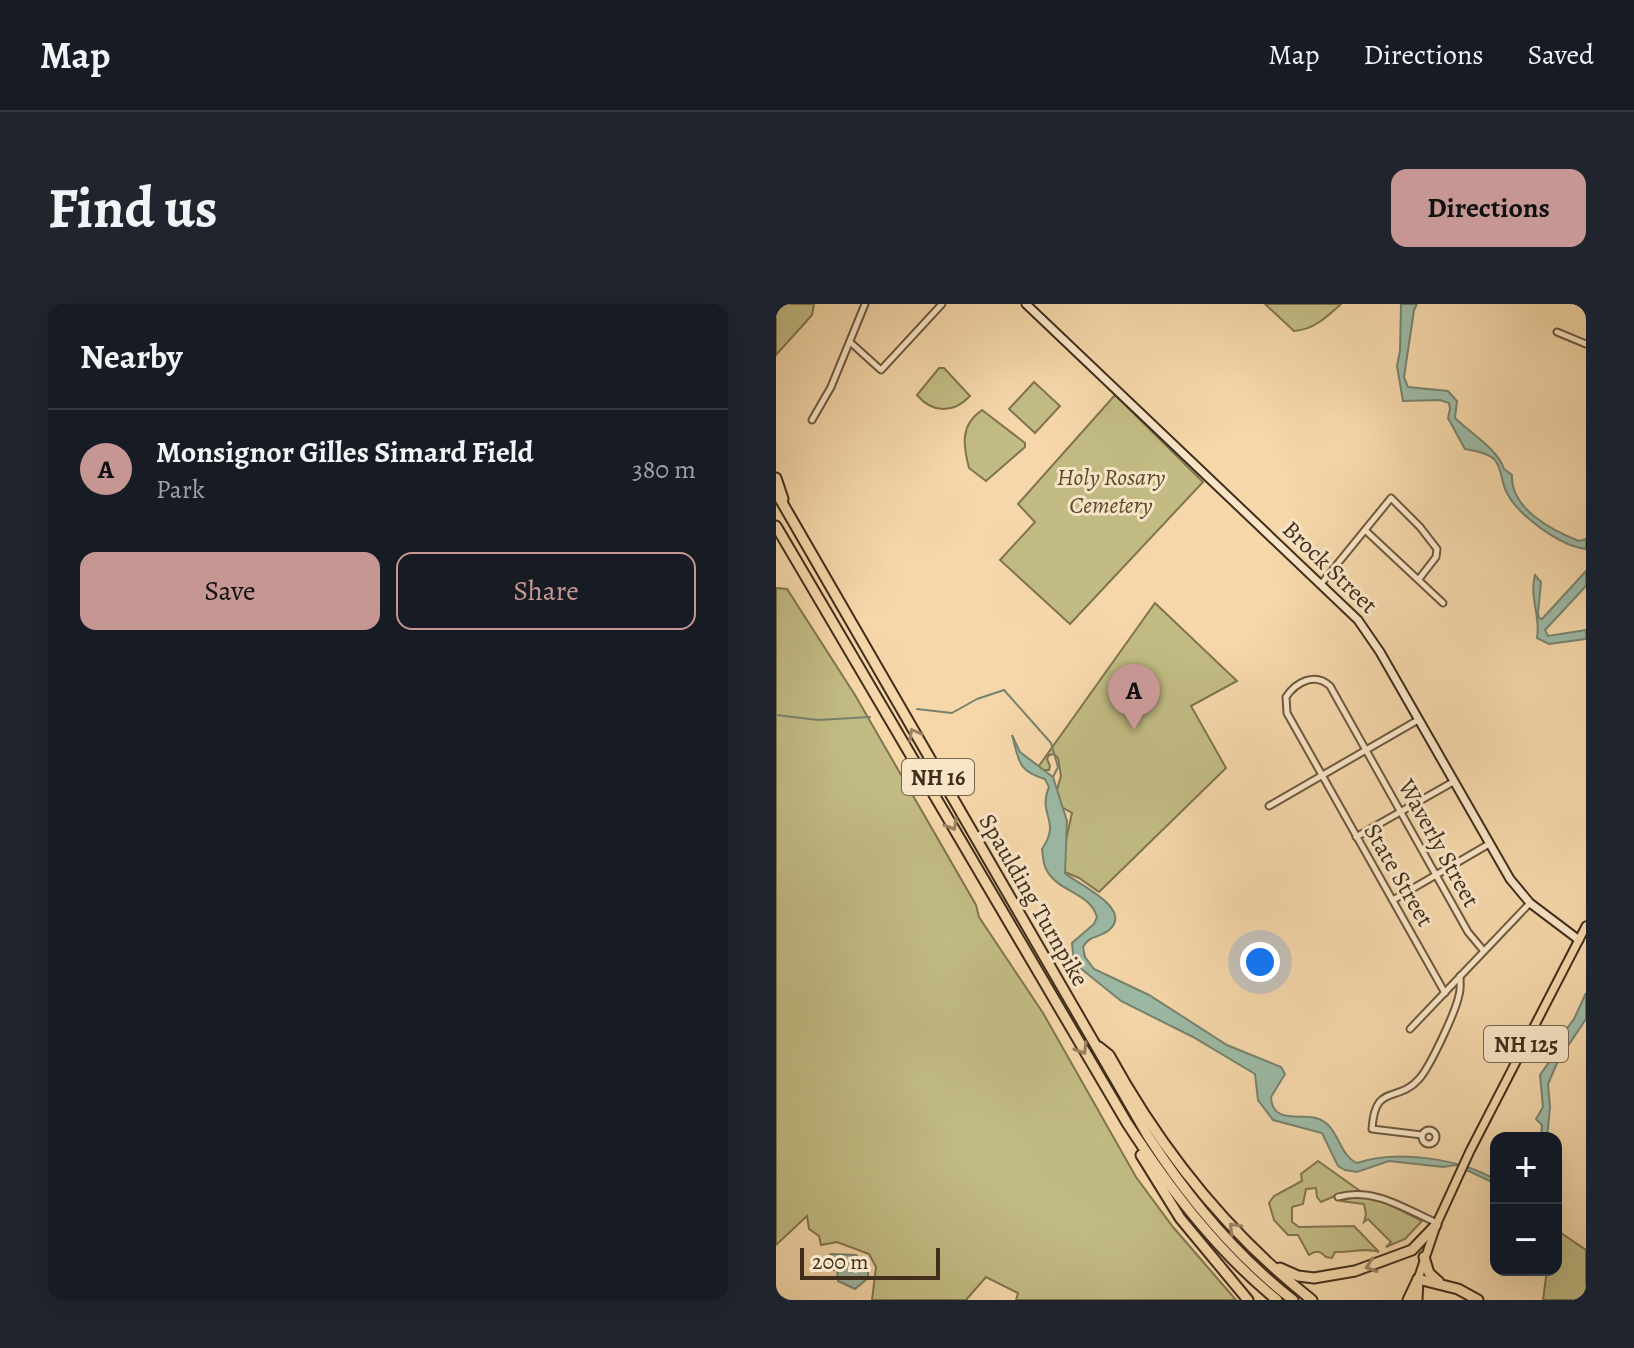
<!DOCTYPE html>
<meta charset="utf-8">
<style>
body{margin:0;font-family:Alegreya,serif;background:#20242c;color:#f1f3f6}
.controls{position:absolute;right:24px;bottom:24px;display:grid;overflow:hidden;border-radius:16px;box-shadow:0 8px 32px #0002}
.controls button{width:72px;height:72px;display:grid;place-items:center;padding:0;border:0;border-bottom:2px solid #363941;background:#171b24;color:#f1f3f6;font:40px sans-serif}
.scale{position:absolute;left:24px;bottom:20px;width:140px;box-sizing:border-box;padding-left:8px;border:4px solid #402d1b;border-top:0;font-size:22px;line-height:28px;white-space:nowrap;color:#402d1b;-webkit-text-stroke:6px #f8e5c7;paint-order:stroke}
.you{position:absolute;left:484px;top:658px;width:28px;height:28px;margin:-20px;border:6px solid #fff;border-radius:50%;background:#1a73e8;box-shadow:0 0 0 12px #1a73e833}
.badge{display:grid;place-items:center;width:52px;height:52px;border-radius:50%;background:#c59692;color:#111;font-size:26px;font-weight:700}
.pin{position:absolute;translate:-50% -66px;filter:drop-shadow(0 2px 4px #0008)}
.pin::after{content:'';position:absolute;top:42px;width:28px;height:24px;background:inherit;clip-path:polygon(0 0,100% 0,50% 100%)}
.list{margin:0;padding:0;list-style:none}
h2{display:flex;justify-content:space-between;align-items:center;height:104px;margin:0;padding:0 32px;font-size:34px}
h2 small{font-size:26px;font-weight:400;color:#9ea1a6}
.list li{display:grid;grid-template-columns:52px 1fr auto;gap:24px;align-items:center;box-sizing:border-box;height:120px;padding:0 32px;border-top:2px solid #363941}
.list b{display:block;font-size:30px;white-space:nowrap}
.list p{margin:0;font-size:26px;white-space:nowrap;color:#9ea1a6}
.list em{font-size:26px;font-style:normal;color:#9ea1a6}
.actions{display:flex;gap:16px;padding:24px 32px}
.actions a{flex:1;padding:18px 0;border:2px solid #c59692;border-radius:16px;text-align:center;font-size:28px;color:#c59692}
.actions .main{background:#c59692;color:#111}
.map{position:relative;flex:none;width:810px;height:996px;overflow:hidden;border-radius:16px}
header{display:flex;align-items:center;gap:48px;box-sizing:border-box;height:112px;padding:0 40px;background:#171b24;border-bottom:2px solid #363941}
header strong{font-size:38px}
nav{display:flex;gap:44px;margin-inline-start:auto;font-size:28px}
.intro{display:flex;align-items:center;justify-content:space-between;box-sizing:border-box;height:192px;padding:0 48px}
h1{margin:0;font-size:56px}
.button{padding:20px 36px;border-radius:16px;background:#c59692;color:#111;font-size:28px;font-weight:700}
main{display:flex;gap:48px;padding:0 48px}
aside{flex:1;background:#171b24;border-radius:16px;box-shadow:0 8px 32px #0002}
.map>svg:first-child{display:block}
</style>
<header>
<strong>Map</strong>
<nav><a>Map</a><a>Directions</a><a>Saved</a></nav>
</header>
<div class="intro"><h1>Find us</h1><a class="button">Directions</a></div>
<main>
<aside>
<h2>Nearby<small></small></h2>
<ul class="list">
<li><span class="badge">A</span><div><b>Monsignor Gilles Simard Field</b><p>Park</p></div><em>380 m</em></li>
</ul>
<div class="actions"><a class="main">Save</a><a>Share</a></div>
</aside>
<div class="map">
<svg width="810" height="996" viewBox="0 0 810 996">
<rect width="100%" height="100%" fill="#f5d7a9"/>
<filter id="stains"><feTurbulence type="fractalNoise" baseFrequency=".0025" numOctaves="4"/><feColorMatrix values="0 0 0 0 .2 0 0 0 0 .09 0 0 0 0 .02 0 0 0 .5 -.17"/></filter>
<radialGradient id="worn" r=".72"><stop offset=".6" stop-color="#630" stop-opacity="0"/><stop offset="1" stop-color="#630" stop-opacity=".3"/></radialGradient>
<g fill="#c2bc84" stroke="#817450" stroke-width="2">
<polygon points="0,0 38,0 36,11 0,51"/>
<path d="M489 0H565C551 13 537 26 518 27Z"/>
<path d="M163 64H168L194 92C177 110 156 109 141 91Z"/>
<polygon points="258,78 284,102 259,129 233,105"/>
<polygon points="339,91 427,178 294,320 224,256 259,218 242,200"/>
<path d="M206 106 249 139V143L210 177 193 164C187 141 184 121 206 106Z"/>
<polygon points="0,284 11,285 79,391 200,601 203,613 267,709 360,873 397,923 460,996 240,996 242,989 210,973 190,996 96,996 100,963 93,950 61,938 45,941 43,932 33,925 31,912 0,941"/>
<polygon points="379,299 461,377 415,402 450,464 323,588 303,574 277,563 290,536 296,509 284,502 279,493 285,472 282,454 278,450 273,451 271,455 274,462 273,466 260,466"/>
<path d="M542 857 584 887 561 891 545 898 541 893 540 884 530 885 527 900 516 903V918L523 923 578 922 603 948C592 943 573 949 559 948L556 954 550 953C544 947 541 946 533 951L522 931H512L498 916 493 899 498 892 526 877 525 870Z"/>
<polygon points="583,892 605,896 646,917 629,935 610,943 615,938 592,915 588,918 590,910 588,900 564,897"/>
<polygon points="782,927 810,946 810,996 767,996 771,966 780,966"/>
</g>
<g fill="#9cbaa6" stroke="#77826e" stroke-width="2">
<path d="M625 0H641L638 6 628 73 632 83 672 87 681 97 679 114C694 129 722 145 728 165L736 171C734 204 775 226 803 237L810 235V245C784 242 741 211 730 187 725 177 726 165 719 156 712 149 699 147 689 145L672 114 674 105 673 99 664 96 627 97 621 62 624 47Z"/>
<path d="M810 267V282L769 326 772 332 810 326V335L773 340 761 334C765 313 753 293 759 271L765 278 762 309 763 314 766 315Z"/>
<path d="M236 431 244 448 277 473 291 517 289 569C297 578 359 604 333 626 324 634 313 631 307 643L309 653 318 665 373 691 451 741 505 763 509 770 495 793C496 820 523 810 540 814 564 821 561 850 581 859 620 845 685 855 720 876V880L680 861 667 863 613 857 581 868 569 866 562 862 546 829 497 816 482 796 479 770 417 733 345 697 298 659 296 639 318 620 321 613C313 587 282 589 270 565 267 560 267 551 266 545 286 516 261 512 273 483L269 475C241 467 243 456 236 431Z"/>
<polygon points="810,689 810,715 782,757 772,780 774,803 771,834 765,834 766,821 760,815 767,803 764,771 778,751 780,739 798,715"/>
<polygon points="55,950 80,951 92,963 92,974 79,985 62,977 61,966 43,966 37,963"/>
</g>
<g fill="none" stroke-linecap="round" stroke-linejoin="round">
<g stroke="#77826e" stroke-width="2">
<polyline points="141,405 176,409 201,395 228,386 275,439 282,463 277,473"/>
<polyline points="0,411 42,416 94,413"/>
</g>
<g stroke="#6d583e" stroke-width="9">
<g id="street">
<polyline points="781,28 810,40"/>
<polyline points="74,38 105,66 166,0"/>
<polyline points="36,116 55,83 89,0"/>
<polyline points="589,226 667,299"/>
<polyline points="545,280 615,194 644,223 661,245 660,253 643,275"/>
<polyline points="493,502 642,416"/>
<polyline points="580,533 677,478"/>
<polyline points="617,596 713,540"/>
<path d="M669 689 511 409 510 393C520 378 539 368 554 382L692 628 707 646"/>
<polyline points="634,725 754,599"/>
<circle cx="653" cy="833" r="7"/>
<path d="M646 831 596 825C599 778 621 800 643 775 654 763 680 707 683 691 685 685 684 678 684 672"/>
<path d="M562 893C598 883 629 905 661 919"/>
</g>
</g>
<g stroke="#402d1b" stroke-width="11">
<polyline id="secondary" points="250,0 582,316 604,348 734,575 754,599 803,636"/>
</g>
<g stroke="#402d1b" stroke-width="11">
<polyline id="primary" points="642,975 661,919 694,847 810,622"/>
</g>
<g stroke="#402d1b" stroke-width="13">
<g id="highway">
<polyline points="0,174 7,195"/>
<path d="M0 188 372 832C412 894 458 950 517 996"/>
<path d="M0 222 351 819C394 885 439 945 501 996"/>
<path d="M323 743 333 751C384 844 452 930 536 996"/>
<polyline points="365,851 404,914 472,996"/>
<polyline points="648,953 653,969 663,978"/>
<polyline points="504,964 522,972 538,974 579,967 636,946 660,921"/>
<polyline points="642,975 682,985 702,996"/>
<polyline points="632,996 642,975"/>
<polyline points="641,996 642,975"/>
</g>
</g>
<use href="#street" stroke="#f8e5c7" stroke-width="5"/>
<use href="#secondary" stroke="#f8e5c7" stroke-width="7"/>
<use href="#primary" stroke="#f5d7a9" stroke-width="7"/>
<use href="#highway" stroke="#f5d7a9" stroke-width="9"/>
</g>
<defs><path id="oneway-chevron" d="M-2-3.5L2.5 0L-2 3.5" fill="none" stroke-width="1.6" stroke-linecap="round" stroke-linejoin="round" transform="scale(2)"/></defs>
<g stroke="#9a8262">
<use href="#oneway-chevron" transform="translate(138 430) rotate(-119)"/>
<use href="#oneway-chevron" transform="translate(176 521) rotate(60)"/>
<use href="#oneway-chevron" transform="translate(306 745) rotate(59)"/>
<use href="#oneway-chevron" transform="translate(458 924) rotate(-134)"/>
<use href="#oneway-chevron" transform="translate(595 962) rotate(162)"/>
</g>
<g text-anchor="middle" stroke-width="6" stroke-linejoin="round" paint-order="stroke">
<g fill="#f8e5c7" stroke="#77644f" stroke-width="2">
<rect x="126" y="455" width="72" height="36" rx="6"/>
<rect x="708" y="722" width="84" height="36" rx="6"/>
</g>
<g font-size="22" font-weight="bold" fill="#402d1b">
<text x="162" y="481">NH 16</text>
<text x="750" y="748">NH 125</text>
</g>
<g font-size="24" font-style="italic" fill="#5a4a30" stroke="#f8e5c7">
<text x="335" y="181">Holy Rosary<tspan x="335" dy="28">Cemetery</tspan></text>
</g>
<g font-size="24" fill="#402d1b" stroke="#f8e5c7">
<text transform="translate(554 263) rotate(44)" y="8">Brock Street</text>
<text transform="translate(663 539) rotate(61)" y="8">Waverly Street</text>
<text transform="translate(623 571) rotate(60)" y="8">State Street</text>
<text transform="translate(258 596) rotate(60)" y="8">Spaulding Turnpike</text>
</g>
</g>
<rect width="100%" height="100%" filter="url(#stains)"/>
<rect width="100%" height="100%" fill="url(#worn)"/>
</svg>
<div class="controls">
<button>+</button>
<button>−</button>
</div>
<div class="scale">200 m</div>
<div class="you"></div>
<div class="pin badge" style="left:358px;top:426px">A</div>
</div>
</main>
